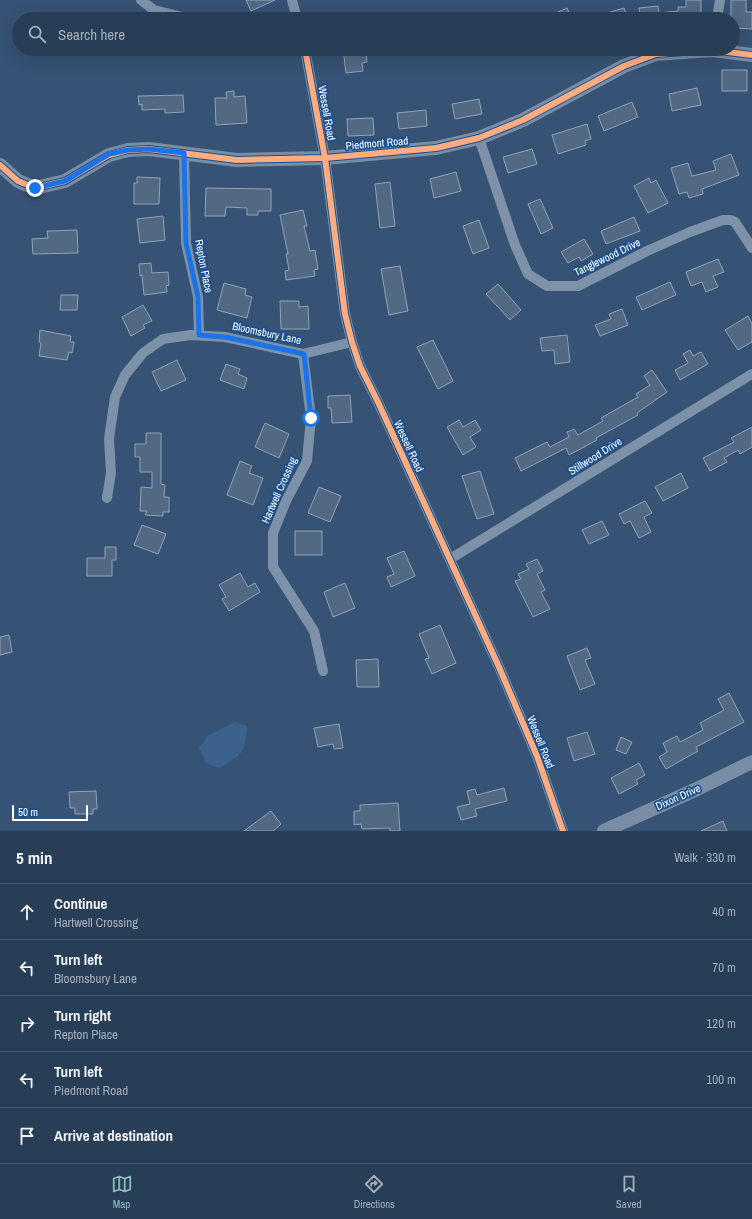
<!DOCTYPE html>
<meta charset="utf-8">
<style>
body{margin:0;font-family:"Archivo Narrow",sans-serif;background:#344961;color:#f1f3f6}
.scale{position:absolute;left:12px;bottom:10px;width:76px;box-sizing:border-box;padding-left:4px;border:2px solid #fff;border-top:0;font-size:11px;line-height:14px;white-space:nowrap;color:#fff;-webkit-text-stroke:3px #1b4f8f;paint-order:stroke}
.stop{position:absolute;width:12px;height:12px;margin:-9px;border:3px solid #1a73e8;border-radius:50%;background:#fff}
.stop.end{background:#1a73e8;border-color:#fff;box-shadow:0 1px 4px #0008}
.list{margin:0;padding:0;list-style:none}
h2{display:flex;justify-content:space-between;align-items:center;height:52px;margin:0;padding:0 16px;font-size:17px}
h2 small{font-size:13px;font-weight:400;color:#a5aeba}
.list li{display:grid;grid-template-columns:26px 1fr auto;gap:12px;align-items:center;box-sizing:border-box;height:56px;padding:0 16px;border-top:1px solid #44576d}
.list b{display:block;font-size:15px;white-space:nowrap}
.list p{margin:0;font-size:13px;white-space:nowrap;color:#a5aeba}
.list em{font-size:13px;font-style:normal;color:#a5aeba}
.icon{flex:none;width:22px;height:22px;fill:none;stroke:currentColor;stroke-width:2;stroke-linecap:round;stroke-linejoin:round}
.map{position:relative;flex:none;width:752px;height:831px;overflow:hidden}
.search{position:absolute;background:#283e57;box-shadow:0 4px 16px #0002;left:12px;right:12px;top:12px;height:44px;display:flex;align-items:center;gap:10px;box-sizing:border-box;padding:0 14px;border-radius:22px;color:#a5aeba;font-size:15px}
.sheet{height:332px;background:#283e57}
nav{display:flex;justify-content:space-around;align-items:center;box-sizing:border-box;height:56px;border-top:1px solid #44576d;background:#283e57;font-size:11px;color:#a5aeba}
nav a{display:grid;justify-items:center;gap:2px}
nav .on{color:#8bbbb9}
.map>svg:first-child{display:block}
</style>
<div class="map">
<svg width="752" height="831" viewBox="0 0 752 831">
<rect width="100%" height="100%" fill="#365274"/>
<path fill="#3b618d" d="M235 722 247 726C245 754 243 753 220 768L207 764 199 748 207 736Z"/>
<g fill="#526984" stroke="#92a2b6">
<polygon points="246,0 275,0 251,11"/>
<polygon points="686,0 701,0 701,19 641,19 639,8 658,6 659,13 678,11 678,7 686,7"/>
<polygon points="731,0 746,0 746,12 752,12 752,29 733,28 733,19 731,19"/>
<polygon points="567,8 572,19 542,19"/>
<polygon points="624,8 628,19 594,19 593,17"/>
<polygon points="343,49 361,49 361,53 366,53 367,62 362,63 363,71 346,73"/>
<rect x="722" y="70" width="25" height="21"/>
<polygon points="697,88 701,105 672,111 669,94"/>
<polygon points="234,91 234,97 245,96 247,123 216,125 215,98 227,98 226,92"/>
<polygon points="183,95 184,112 165,113 165,109 142,110 142,104 139,105 138,96"/>
<polygon points="479,99 482,114 455,119 452,104"/>
<polygon points="632,102 638,117 604,131 598,116"/>
<polygon points="426,110 427,126 399,129 397,113"/>
<polygon points="373,118 374,135 348,136 347,119"/>
<polygon points="587,124 591,139 585,141 586,145 558,154 552,135"/>
<polygon points="532,149 537,164 508,173 503,157"/>
<polygon points="731,154 739,175 702,189 703,194 689,198 687,192 679,194 671,168 688,163 692,176 716,170 713,161"/>
<polygon points="456,172 461,191 434,198 430,179"/>
<polygon points="137,177 160,178 159,204 134,204 134,183 137,183"/>
<polygon points="649,178 651,183 656,180 668,203 648,213 634,186"/>
<polygon points="390,182 395,226 380,228 375,184"/>
<polygon points="206,188 271,189 271,211 258,211 258,215 247,215 247,208 226,207 225,216 205,216"/>
<polygon points="540,199 553,228 541,234 528,204"/>
<polygon points="303,210 307,226 304,226 310,251 315,250 318,269 314,270 315,276 286,280 285,271 289,270 286,254 288,254 280,215"/>
<polygon points="163,216 165,240 140,243 137,219"/>
<polygon points="634,217 640,231 606,244 601,231"/>
<polygon points="479,220 489,248 473,254 463,226"/>
<polygon points="77,230 78,253 33,254 32,239 48,238 47,231"/>
<polygon points="584,239 593,254 581,261 579,257 568,263 561,252"/>
<polygon points="718,259 724,272 713,276 718,287 706,292 702,282 691,286 686,272"/>
<polygon points="151,263 152,273 168,272 169,285 166,286 167,292 144,295 142,275 140,276 139,264"/>
<polygon points="400,266 408,311 389,315 381,269"/>
<polygon points="670,282 676,295 642,310 636,297"/>
<polygon points="224,283 246,289 245,295 252,297 247,318 217,310"/>
<polygon points="498,284 521,310 510,320 486,294"/>
<polygon points="61,295 78,295 77,310 60,310"/>
<polygon points="280,301 299,301 299,307 308,306 309,329 281,329"/>
<polygon points="143,305 152,321 143,325 145,328 131,336 122,317"/>
<polygon points="622,309 628,325 600,336 595,325 611,319 609,314"/>
<polygon points="748,316 752,324 752,342 738,350 725,330"/>
<polygon points="40,330 71,336 70,342 74,342 72,353 69,352 67,360 39,356 41,343 39,342"/>
<polygon points="567,335 570,362 555,364 554,350 542,351 540,338"/>
<polygon points="433,340 453,381 438,389 417,347"/>
<polygon points="690,350 693,356 701,352 708,364 680,380 675,370 688,363 683,354"/>
<polygon points="177,360 186,380 161,391 152,372"/>
<polygon points="226,364 240,369 238,374 247,378 244,389 220,380"/>
<polygon points="652,370 667,392 637,413 638,415 596,438 597,440 569,455 566,448 521,471 515,458 547,442 550,447 569,437 567,432 574,429 578,435 603,421 601,418 638,397 636,394 650,385 644,376"/>
<polygon points="350,395 352,422 332,423 331,408 328,408 328,396"/>
<polygon points="459,420 463,427 475,420 481,430 470,437 476,447 463,455 447,427"/>
<polygon points="265,423 289,434 279,458 255,447"/>
<polygon points="752,427 752,447 740,454 738,450 724,458 727,462 710,471 703,458 734,442 731,438"/>
<polygon points="146,433 161,433 161,484 165,485 164,497 169,497 169,512 163,512 163,516 145,515 147,511 140,511 141,487 152,488 152,472 140,472 140,457 135,457 135,444 146,444"/>
<polygon points="240,461 252,466 249,473 263,478 253,505 227,495"/>
<polygon points="480,471 494,514 477,519 462,476"/>
<polygon points="681,473 688,488 663,501 655,487"/>
<polygon points="319,487 341,496 330,522 308,513"/>
<polygon points="645,501 652,513 644,517 651,532 639,538 630,521 624,524 619,514"/>
<polygon points="602,521 609,535 589,544 582,530"/>
<polygon points="142,525 166,534 158,554 134,545"/>
<rect x="295" y="531" width="27" height="24"/>
<polygon points="105,547 116,547 116,560 112,560 112,576 87,576 87,558 105,558"/>
<polygon points="404,551 415,576 391,587 387,577 394,574 387,558"/>
<polygon points="537,559 543,571 537,574 545,590 541,592 550,609 533,617 515,581 521,579 518,574 529,569 526,564"/>
<polygon points="240,573 248,587 255,583 260,592 229,611 222,599 226,597 219,585"/>
<polygon points="345,583 355,608 333,617 324,592"/>
<polygon points="440,625 456,663 432,674 425,659 429,658 419,634"/>
<polygon points="9,635 12,652 0,655 0,637"/>
<polygon points="587,648 591,658 585,660 595,684 580,690 567,656"/>
<polygon points="378,659 379,687 357,687 356,660"/>
<polygon points="729,693 744,722 696,747 698,751 666,769 659,757 667,752 663,743 677,736 680,742 703,730 700,723 724,710 718,699"/>
<polygon points="339,724 343,748 334,749 333,744 318,747 314,728"/>
<polygon points="587,732 595,754 574,761 567,738"/>
<polygon points="621,737 632,742 626,754 616,750"/>
<polygon points="639,763 645,775 636,780 638,784 619,794 611,778"/>
<polygon points="504,788 507,801 475,809 477,816 461,820 457,807 470,804 467,791 475,789 477,795"/>
<polygon points="96,791 97,809 93,809 93,814 75,814 75,808 70,808 69,792"/>
<polygon points="398,803 400,831 390,831 390,828 362,829 361,824 354,825 354,811 360,811 360,805"/>
<polygon points="271,811 281,824 273,831 244,831"/>
<polygon points="723,821 727,831 701,831"/>
</g>
<g fill="none" stroke-linecap="round" stroke-linejoin="round">
<g stroke="#7d92a8" stroke-width="10">
<polyline points="141,0 154,10 191,19 199,19"/>
<polyline points="292,0 297,19"/>
<polyline points="279,19 297,18"/>
<polyline points="717,19 720,0"/>
<polyline points="305,49 325,158 345,314 352,342 360,366 378,402 499,667 537,756 563,831"/>
<polyline points="479,138 515,245 528,274 547,286 578,286 647,251 690,232 723,220 731,220 735,222 752,248"/>
<polyline points="184,153 186,243 198,297 199,335"/>
<polyline points="303,354 311,418 307,461 286,501 273,533 273,567 314,631 323,671"/>
<polyline points="107,498 111,473 109,439 115,397 125,375 143,353 163,339 191,335 225,337 303,354 352,342"/>
<polyline points="450,559 752,374"/>
</g>
<g stroke="#798da4" stroke-width="14">
<polyline points="0,165 18,181 35,188 65,181 109,155 128,150 149,149 237,160 325,158 436,148 479,138 523,120 624,66 656,54 712,50 752,55"/>
<polyline points="604,831 697,789 752,762"/>
</g>
<g stroke="#1b4f8f" stroke-width="8">
<g id="cycleway">
<polyline points="305,49 325,158 345,314 352,342 360,366 378,402 499,667 537,756 563,831"/>
<polyline points="0,165 18,181 35,188 65,181 109,155 128,150 149,149 237,160 325,158 436,148 479,138 523,120 624,66 656,54 712,50 752,55"/>
</g>
</g>
<use href="#cycleway" stroke="#ffac80" stroke-width="6"/>
</g>
<g fill="none" stroke-linecap="round" stroke-linejoin="round">
<polyline stroke="#1a73e8" stroke-width="5" points="35,188 65,181 109,154 128,150 149,149 184,153 186,243 198,297 199,335 225,337 304,354 311,418"/>
</g>
<g text-anchor="middle" stroke-width="3.5" stroke-linejoin="round" paint-order="stroke">
<g font-size="11" fill="#fff" stroke="#1b4f8f">
<text transform="translate(327 113) rotate(80)" y="4">Wessell Road</text>
<text transform="translate(377 143) rotate(-5)" y="4">Piedmont Road</text>
<text transform="translate(607 257) rotate(-26)" y="4">Tanglewood Drive</text>
<text transform="translate(204 266) rotate(79)" y="4">Repton Place</text>
<text transform="translate(267 333) rotate(12)" y="4">Bloomsbury Lane</text>
<text transform="translate(409 446) rotate(65)" y="4">Wessell Road</text>
<text transform="translate(595 456) rotate(-32)" y="4">Stillwood Drive</text>
<text transform="translate(279 490) rotate(-66)" y="4">Hartwell Crossing</text>
<text transform="translate(541 742) rotate(68)" y="4">Wessell Road</text>
<text transform="translate(678 797) rotate(-24)" y="4">Dixon Drive</text>
</g>
</g>
</svg>
<div class="scale">50 m</div>
<div class="stop" style="left:311px;top:418px"></div>
<div class="stop end" style="left:35px;top:188px"></div>
<div class="search"><svg class="icon" aria-label="search" viewBox="0 0 24 24"><circle cx="10" cy="10" r="6"/><path d="M15 15l6 6"/></svg>Search here</div>
</div>
<section class="sheet">
<h2>5 min<small>Walk · 330 m</small></h2>
<ul class="list">
<li><svg class="icon" aria-label="ahead" viewBox="0 0 24 24"><path d="M12 20V5M6 11l6-6 6 6"/></svg><div><b>Continue</b><p>Hartwell Crossing</p></div><em>40 m</em></li>
<li><svg class="icon" aria-label="left" viewBox="0 0 24 24"><path d="M17 20v-9H6M10 6l-5 5 5 5"/></svg><div><b>Turn left</b><p>Bloomsbury Lane</p></div><em>70 m</em></li>
<li><svg class="icon" aria-label="right" viewBox="0 0 24 24"><path d="M7 20v-9h11M14 6l5 5-5 5"/></svg><div><b>Turn right</b><p>Repton Place</p></div><em>120 m</em></li>
<li><svg class="icon" aria-label="left" viewBox="0 0 24 24"><path d="M17 20v-9H6M10 6l-5 5 5 5"/></svg><div><b>Turn left</b><p>Piedmont Road</p></div><em>100 m</em></li>
<li><svg class="icon" aria-label="arrive" viewBox="0 0 24 24"><path d="M6 21V4h12l-3 4 3 4H6"/></svg><div><b>Arrive at destination</b></div></li>
</ul>
</section>
<nav>
<a class="on"><svg class="icon" aria-label="map" viewBox="0 0 24 24"><path d="M3 6l6-2 6 2 6-2v14l-6 2-6-2-6 2zM9 4v14M15 6v14"/></svg>Map</a>
<a><svg class="icon" aria-label="directions" viewBox="0 0 24 24"><path d="M12 3l9 9-9 9-9-9zM9 14v-3h6M13 9l2 2-2 2"/></svg>Directions</a>
<a><svg class="icon" aria-label="saved" viewBox="0 0 24 24"><path d="M7 4h10v16l-5-4-5 4z"/></svg>Saved</a>
</nav>
